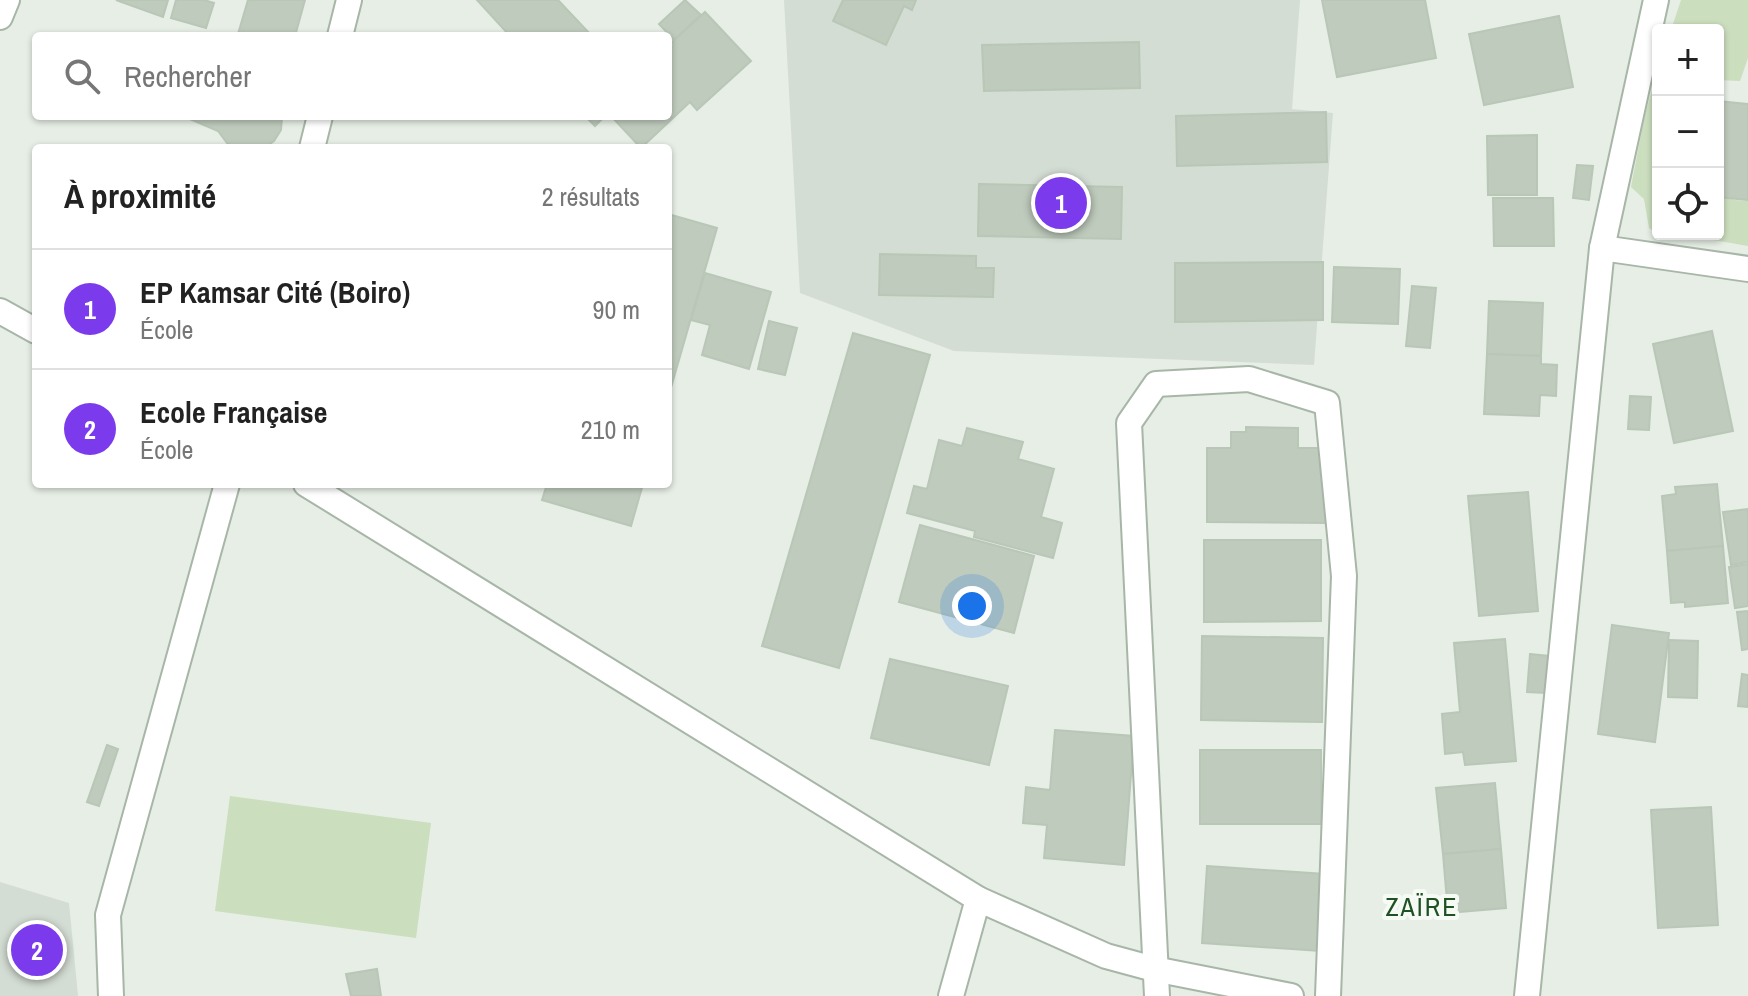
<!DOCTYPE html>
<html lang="fr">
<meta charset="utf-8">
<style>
body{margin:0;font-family:"Archivo Narrow",sans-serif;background:#f6f6f6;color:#222}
.controls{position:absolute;right:24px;top:24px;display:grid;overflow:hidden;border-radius:8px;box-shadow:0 2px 6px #0004}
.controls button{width:72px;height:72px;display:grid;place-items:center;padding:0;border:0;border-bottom:2px solid #e0e0e0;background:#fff;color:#222;font:40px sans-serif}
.you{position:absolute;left:972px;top:606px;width:28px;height:28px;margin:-20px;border:6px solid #fff;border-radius:50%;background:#1a73e8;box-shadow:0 0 0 12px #1a73e833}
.badge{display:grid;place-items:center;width:52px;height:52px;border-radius:50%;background:#7c3aed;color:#fff;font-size:26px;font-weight:700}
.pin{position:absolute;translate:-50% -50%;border:4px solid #fff;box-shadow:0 2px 8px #0006}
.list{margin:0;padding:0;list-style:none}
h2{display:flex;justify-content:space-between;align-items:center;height:104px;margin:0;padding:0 32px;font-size:34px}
h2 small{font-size:26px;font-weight:400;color:#767676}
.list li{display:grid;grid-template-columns:52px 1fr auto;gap:24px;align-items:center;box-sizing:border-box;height:120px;padding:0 32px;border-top:2px solid #e0e0e0}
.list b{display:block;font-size:30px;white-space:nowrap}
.list p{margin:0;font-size:26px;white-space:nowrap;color:#767676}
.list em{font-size:26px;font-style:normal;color:#767676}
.icon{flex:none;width:44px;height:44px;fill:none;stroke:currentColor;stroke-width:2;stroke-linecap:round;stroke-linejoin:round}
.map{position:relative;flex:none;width:1748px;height:996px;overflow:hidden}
.search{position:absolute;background:#fff;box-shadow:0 2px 6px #0004;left:32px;top:32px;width:640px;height:88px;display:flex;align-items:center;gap:20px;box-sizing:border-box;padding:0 28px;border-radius:8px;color:#767676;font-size:30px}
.panel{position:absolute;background:#fff;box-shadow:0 2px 6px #0004;left:32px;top:144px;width:640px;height:344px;border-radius:8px}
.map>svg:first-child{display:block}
</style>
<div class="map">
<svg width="1748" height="996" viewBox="0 0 1748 996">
<rect width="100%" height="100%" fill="#e6eee5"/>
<g fill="#d4ddd3">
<polygon points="784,0 1300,0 1292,109 1333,113 1314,365 954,351 800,293"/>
<polygon points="0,882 69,903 78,996 0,996"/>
</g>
<g fill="#cbdebe">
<polygon points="1681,0 1748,0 1748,58 1740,81 1718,80 1718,30 1671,30"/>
<polygon points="1658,70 1658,234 1718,234 1718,188 1734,200 1748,201 1748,246 1708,239 1667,240 1649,228 1644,199 1631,187 1645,114"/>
<polygon points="230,796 431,823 416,938 215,911"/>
</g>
<g fill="#bfcbbd" stroke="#b9c7b7" stroke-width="2">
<polygon points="116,0 168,0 163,17"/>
<polygon points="176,0 204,0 214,3 206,28 171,18"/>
<polygon points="248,0 305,0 295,36 247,36 238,34"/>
<polygon points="477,0 558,0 592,36 510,36"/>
<polygon points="685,0 701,15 674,40 659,24"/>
<polygon points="843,0 916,0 912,10 904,6 886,45 833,21"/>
<polygon points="1322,0 1425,0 1436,58 1337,77"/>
<polygon points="705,12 751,61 697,110 690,102 641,148 611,116 668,116 668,39 671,43"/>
<polygon points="1559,16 1573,87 1484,105 1469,34"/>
<polygon points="1139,42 1140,88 984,91 982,45"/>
<polygon points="1718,101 1748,104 1748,200 1718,197"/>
<polygon points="1326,112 1327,162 1177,166 1176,116"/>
<polygon points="183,116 282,116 282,117 281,130 274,141 264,148 236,148 227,143 218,131"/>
<polygon points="585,116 605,116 595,126"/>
<polygon points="1537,135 1537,195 1488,195 1487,136"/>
<polygon points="1577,165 1593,166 1589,200 1573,198"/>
<polygon points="979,184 1122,187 1121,239 978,236"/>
<polygon points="1493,198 1553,198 1554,246 1494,246"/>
<polygon points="668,214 717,228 668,398"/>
<polygon points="880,254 976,256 976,268 994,268 993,297 879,295"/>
<polygon points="1323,262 1323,320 1175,322 1175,263"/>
<polygon points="1334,267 1400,269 1398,324 1332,322"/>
<polygon points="705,273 771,292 749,369 702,355 710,325 691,320"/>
<polygon points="1412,286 1436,288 1430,348 1406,346"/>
<polygon points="1489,301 1543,303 1541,356 1487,354"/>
<polygon points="769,321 797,328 785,375 758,369"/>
<polygon points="1712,331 1733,431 1674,443 1653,344"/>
<polygon points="853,333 930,355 839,668 762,646"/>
<polygon points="1487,354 1541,356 1541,364 1557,365 1556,396 1540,395 1539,416 1484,414"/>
<polygon points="1630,396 1651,397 1649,430 1628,429"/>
<polygon points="1246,427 1298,428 1298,448 1327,448 1327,523 1207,522 1207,448 1231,448 1231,432 1246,432"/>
<polygon points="967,428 1023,442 1018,459 1054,469 1041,517 1062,523 1053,558 974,537 975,531 907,513 914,486 927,489 939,440 962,446"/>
<polygon points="547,484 643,484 631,526 542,500"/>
<polygon points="1717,484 1723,546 1667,551 1662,496 1676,494 1675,487"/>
<polygon points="1528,492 1538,611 1479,616 1468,496"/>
<polygon points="1748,509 1748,562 1731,565 1723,512"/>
<polygon points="920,525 1034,556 1014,633 899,602"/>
<polygon points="1204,540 1321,540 1321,621 1204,622"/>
<polygon points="1723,546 1728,603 1685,607 1685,602 1671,603 1667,551"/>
<polygon points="1748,564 1748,606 1735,608 1729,567"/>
<polygon points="1748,611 1748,649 1742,650 1737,612"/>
<polygon points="1612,625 1669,633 1655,742 1598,734"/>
<polygon points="1202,636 1323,638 1322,722 1201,720"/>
<polygon points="1505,639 1516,761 1465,765 1463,752 1445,754 1442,714 1460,712 1454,643"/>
<polygon points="1669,640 1698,641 1697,698 1668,697"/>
<polygon points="1530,654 1549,656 1546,693 1527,692"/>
<polygon points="890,659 1008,686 989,765 871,738"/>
<polygon points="1742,674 1748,675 1748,707 1738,706"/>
<polygon points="1055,730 1134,736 1124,865 1044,858 1047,825 1023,823 1026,787 1050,790"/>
<polygon points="107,745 118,749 99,806 87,802"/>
<rect x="1200" y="750" width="121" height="74"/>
<polygon points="1495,783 1501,849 1443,854 1436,788"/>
<polygon points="1711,807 1718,925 1658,928 1651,810"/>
<polygon points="1501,849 1506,908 1448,913 1443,854"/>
<polygon points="1207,866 1325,874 1320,951 1202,943"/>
<polygon points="377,969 381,996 351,996 346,974"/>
</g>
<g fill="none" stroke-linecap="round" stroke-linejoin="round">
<g stroke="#a8b6a8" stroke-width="28">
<g id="minor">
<polyline points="0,17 7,0"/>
<polyline points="340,36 349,0"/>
<polyline points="312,148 320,116"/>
<polyline points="1602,248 1748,269"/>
<polyline points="0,311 36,331"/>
<polyline points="306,484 978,899 1106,956 1154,969 1291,996"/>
<polyline points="111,996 108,915 227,484"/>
<polyline points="951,996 978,899"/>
<polyline points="1157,996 1129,423 1156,384 1249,379 1327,403 1344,576 1328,996"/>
<polyline points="1527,996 1602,248 1656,0"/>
</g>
</g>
<use href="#minor" stroke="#fff" stroke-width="24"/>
</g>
<g text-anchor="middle" stroke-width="8" stroke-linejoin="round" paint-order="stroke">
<g font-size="26" letter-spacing="2" fill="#205124" stroke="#f6faf5">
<text x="1422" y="916">ZAÏRE</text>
</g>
</g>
</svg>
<div class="controls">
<button>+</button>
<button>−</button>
<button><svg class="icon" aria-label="locate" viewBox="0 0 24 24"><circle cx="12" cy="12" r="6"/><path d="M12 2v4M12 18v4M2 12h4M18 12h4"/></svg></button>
</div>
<div class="you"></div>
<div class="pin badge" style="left:1061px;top:203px">1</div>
<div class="pin badge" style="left:37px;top:950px">2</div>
<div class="search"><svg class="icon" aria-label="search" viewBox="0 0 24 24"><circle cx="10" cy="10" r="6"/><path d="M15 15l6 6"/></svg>Rechercher</div>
<section class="panel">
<h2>À proximité<small>2 résultats</small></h2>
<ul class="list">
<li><span class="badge">1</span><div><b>EP Kamsar Cité (Boiro)</b><p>École</p></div><em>90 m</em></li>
<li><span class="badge">2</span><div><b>Ecole Française</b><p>École</p></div><em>210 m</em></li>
</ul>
</section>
</div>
